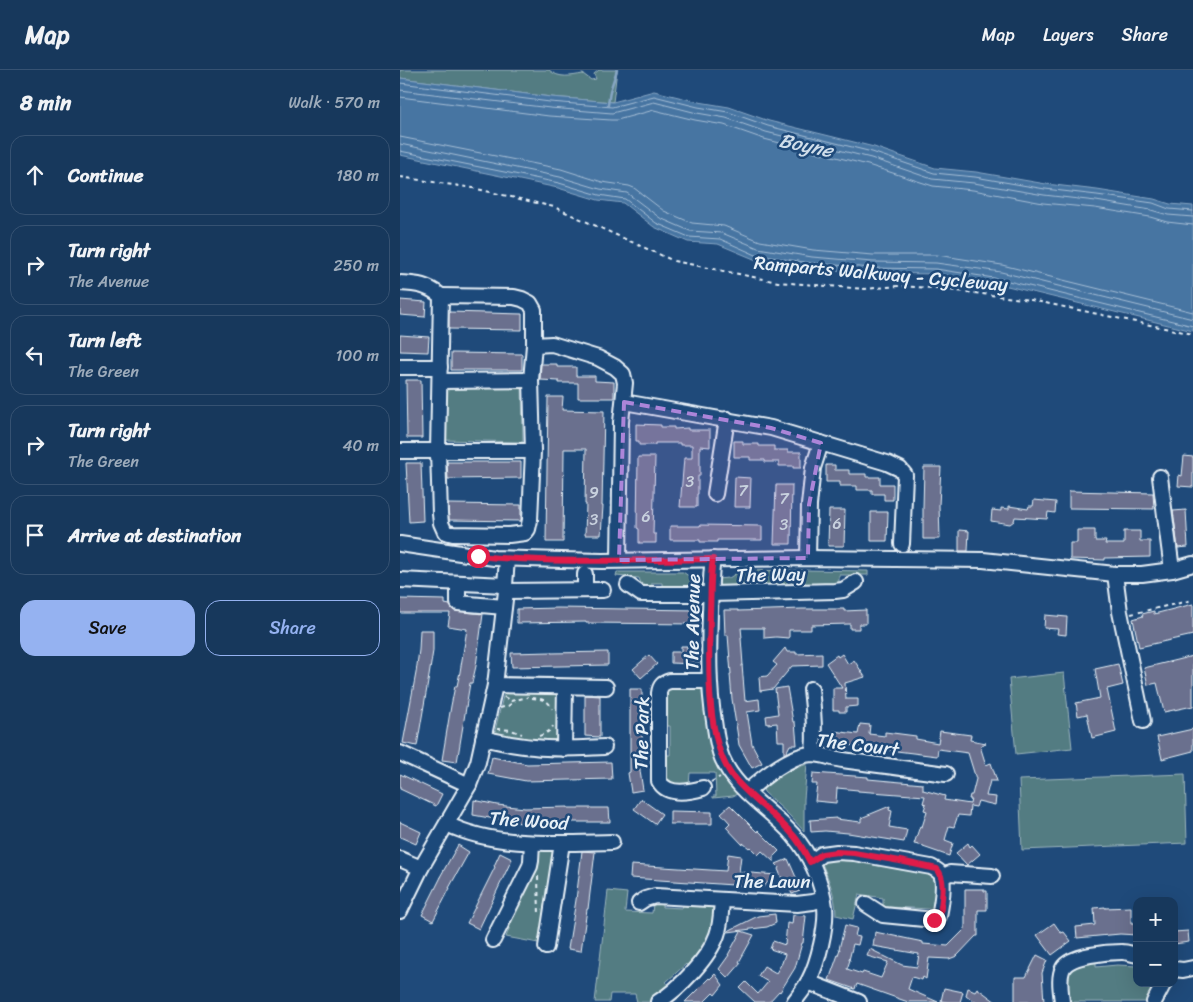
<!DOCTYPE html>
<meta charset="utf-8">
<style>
body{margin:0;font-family:Sriracha,sans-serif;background:#203f62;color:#f1f3f6}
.controls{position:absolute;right:15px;bottom:15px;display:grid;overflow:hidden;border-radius:10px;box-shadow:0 5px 20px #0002}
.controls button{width:45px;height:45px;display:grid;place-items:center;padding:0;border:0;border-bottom:1px solid #365272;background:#17385c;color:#f1f3f6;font:25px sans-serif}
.stop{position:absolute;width:15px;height:15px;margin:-11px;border:4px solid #e11d48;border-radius:50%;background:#fff}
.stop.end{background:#e11d48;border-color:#fff;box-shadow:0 1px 5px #0008}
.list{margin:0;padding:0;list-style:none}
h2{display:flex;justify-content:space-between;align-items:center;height:65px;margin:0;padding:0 20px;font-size:21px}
h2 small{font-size:16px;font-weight:400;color:#9eacbb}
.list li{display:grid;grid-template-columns:32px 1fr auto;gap:15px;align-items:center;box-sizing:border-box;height:80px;margin:0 10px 10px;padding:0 10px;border:1px solid #365272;border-radius:15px}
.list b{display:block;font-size:19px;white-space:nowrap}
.list p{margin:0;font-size:16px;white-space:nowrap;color:#9eacbb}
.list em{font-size:16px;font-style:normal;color:#9eacbb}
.actions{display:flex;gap:10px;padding:15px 20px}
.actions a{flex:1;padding:11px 0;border:1px solid #95b2f1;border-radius:15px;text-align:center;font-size:18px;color:#95b2f1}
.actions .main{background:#95b2f1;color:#111}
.icon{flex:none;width:28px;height:28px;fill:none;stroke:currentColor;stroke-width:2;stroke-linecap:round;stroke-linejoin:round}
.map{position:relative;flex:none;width:793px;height:932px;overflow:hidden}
header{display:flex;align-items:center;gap:30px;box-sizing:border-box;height:70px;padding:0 25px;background:#17385c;border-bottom:1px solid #365272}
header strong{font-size:24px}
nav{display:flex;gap:28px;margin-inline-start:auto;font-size:18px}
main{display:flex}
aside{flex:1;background:#17385c}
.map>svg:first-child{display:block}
</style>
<header>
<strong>Map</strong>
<nav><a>Map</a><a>Layers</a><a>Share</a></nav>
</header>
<main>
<aside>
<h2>8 min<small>Walk · 570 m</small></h2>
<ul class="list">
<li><svg class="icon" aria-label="ahead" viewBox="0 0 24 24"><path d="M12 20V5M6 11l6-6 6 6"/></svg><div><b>Continue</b></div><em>180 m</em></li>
<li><svg class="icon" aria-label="right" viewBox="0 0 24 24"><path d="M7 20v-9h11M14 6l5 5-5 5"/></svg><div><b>Turn right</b><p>The Avenue</p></div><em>250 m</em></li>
<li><svg class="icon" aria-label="left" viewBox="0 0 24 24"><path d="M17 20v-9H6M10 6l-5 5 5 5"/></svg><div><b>Turn left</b><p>The Green</p></div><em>100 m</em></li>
<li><svg class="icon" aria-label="right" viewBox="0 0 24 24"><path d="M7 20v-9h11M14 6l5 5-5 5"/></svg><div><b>Turn right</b><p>The Green</p></div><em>40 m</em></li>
<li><svg class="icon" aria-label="arrive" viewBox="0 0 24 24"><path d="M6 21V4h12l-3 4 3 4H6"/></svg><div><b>Arrive at destination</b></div></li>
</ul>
<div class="actions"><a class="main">Save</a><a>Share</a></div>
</aside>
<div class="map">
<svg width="793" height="932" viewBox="0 0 793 932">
<rect width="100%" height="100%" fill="#1f4a7a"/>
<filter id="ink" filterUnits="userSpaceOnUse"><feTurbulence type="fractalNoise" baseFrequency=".02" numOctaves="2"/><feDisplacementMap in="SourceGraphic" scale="10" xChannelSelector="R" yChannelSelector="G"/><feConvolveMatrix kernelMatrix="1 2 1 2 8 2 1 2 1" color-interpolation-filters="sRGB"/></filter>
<g filter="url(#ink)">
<g fill="#527b82" stroke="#9db6bd">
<path d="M0 0H85L87 2 89 0H149C159 9 171 6 183 4L191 10 196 9 194 4 199 0H217L213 32 151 27 0 8Z"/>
<polygon points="122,313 123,372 42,370 43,315"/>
<polygon points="401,500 468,501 468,505 439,505 439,513 436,517 405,518 405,512 387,512 387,519 318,519 316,515 316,509 329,508 340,501"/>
<polygon points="217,502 283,502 294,510 306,510 303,518 262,520 262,513 252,513 252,520 242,516 239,508 216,506"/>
<polygon points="664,603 672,678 616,684 609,609"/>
<polygon points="304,616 310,657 341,722 333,726 313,728 313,726 316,726 315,703 290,703 289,715 286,716 265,713 262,685 270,685 270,656 262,656 265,618"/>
<polygon points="156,621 159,623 158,669 134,673 94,665 104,622"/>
<polygon points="407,694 404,729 404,761 389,745 364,722 363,718 386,702"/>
<polygon points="785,704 787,773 622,780 619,710"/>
<polygon points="138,779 156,779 144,874 106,867"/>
<path d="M437 785 536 803 537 839 531 847V839L489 837V843L483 838V828L459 824 453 849 436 845C436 826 428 808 421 791Z"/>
<polygon points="208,821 227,823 225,842 252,843 253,834 258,830 262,830 262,837 282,838 283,832 313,835 316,837 312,867 290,899 286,894 266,912 270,918 251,932 237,932 235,924 210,924 209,932 195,932"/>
<polygon points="696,891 696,897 717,895 737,896 737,913 759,913 750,932 673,932 667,928 668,901 682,892"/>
</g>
<polygon fill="#4674a2" stroke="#87a6c4" points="0,8 151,27 213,32 254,21 299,32 329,37 369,51 474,77 535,98 576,102 646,114 697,120 754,129 770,134 793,136 793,261 599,214 536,204 472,203 411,198 354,189 318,174 288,172 254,157 223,133 198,130 158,118 0,85"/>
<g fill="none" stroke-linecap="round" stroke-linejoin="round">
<g stroke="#a7bfd6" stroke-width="1">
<polyline points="0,13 150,32 212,37 254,26 298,37 328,42 368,56 472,82 534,103 575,107 645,119 697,125 753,133 769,139 793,141"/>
<polyline points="0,20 150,38 212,43 254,32 297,43 326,48 366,62 471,88 532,109 574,113 644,125 696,131 751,140 768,145 793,147"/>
<polyline points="0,27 149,46 211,50 217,50 254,40 295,50 324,55 364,69 468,95 533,116 573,120 643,133 695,138 750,147 767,152 793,155"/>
<polyline points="0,67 161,99 202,112 229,116 234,118 264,141 292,153 324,156 360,171 413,180 473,185 537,185 602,195 793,242"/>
<polyline points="0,74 160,107 200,119 227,123 260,148 290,161 322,163 358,178 412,187 473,192 536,193 601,202 793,249"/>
<polyline points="0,81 159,113 199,125 225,129 256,153 289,167 320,169 356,185 411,193 472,198 536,199 600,209 793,256"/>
</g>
<polyline stroke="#87a6c4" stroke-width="2.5" points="208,35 210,21 217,0"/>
</g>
<g fill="#6a708e" stroke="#e8f1f8">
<polygon points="0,230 26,232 25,247 0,245"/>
<polygon points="49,242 122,244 122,260 49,259"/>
<polygon points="0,265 29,267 28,282 0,281"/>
<polygon points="51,283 122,284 122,300 51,300"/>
<polygon points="141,294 157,294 157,297 176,297 176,306 195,306 195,311 214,312 214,328 178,328 178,313 159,313 159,311 140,310"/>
<polygon points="6,310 21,310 22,368 7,368"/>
<polygon points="148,327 163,327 162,340 204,341 202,436 203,436 201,465 185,465 186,434 185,434 186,379 164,379 163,472 146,472"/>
<polygon points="236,354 261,355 261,357 274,357 274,359 288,358 288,360 310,360 310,377 300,376 300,406 298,406 298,424 297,424 297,437 280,437 284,388 292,388 292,375 280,375 280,373 255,373 255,375 239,375 239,371 236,371"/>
<polygon points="334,371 343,371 343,374 359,374 359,376 374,376 374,380 388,380 388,382 401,382 401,398 393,398 393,396 379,396 379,392 365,392 365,390 350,390 350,387 334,387"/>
<polygon points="784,386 793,387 793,417 778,416 779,405 782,406"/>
<polygon points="238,387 255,387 253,464 256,464 256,473 239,473 239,459 237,458"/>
<polygon points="47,392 121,392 121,408 48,409"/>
<polygon points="6,393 21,393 23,451 9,452"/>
<polygon points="426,395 435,395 435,400 449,400 449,404 466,404 466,407 480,407 480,414 493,414 493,430 484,430 484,424 472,424 472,420 457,420 457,416 440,416 440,412 426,412"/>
<polygon points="524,397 541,397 539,435 540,469 523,469 523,439"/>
<polygon points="335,407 351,408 350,437 334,437"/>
<polygon points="376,415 392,415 391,474 374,474"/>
<polygon points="669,421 753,423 754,439 669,438"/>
<polygon points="634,430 656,432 655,443 648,442 647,449 615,447 614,451 610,454 591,451 592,440 601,441 601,438 609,439 609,436 628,439 629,436 633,436"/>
<polygon points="48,434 121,435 121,451 49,450"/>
<polygon points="429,440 445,440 444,476 428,476"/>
<polygon points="786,440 788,477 778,478 773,441"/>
<polygon points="471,442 488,442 487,471 471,471"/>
<polygon points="300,455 362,456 362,470 317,470 317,472 300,472 300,470 270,470 270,456 300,456"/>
<polygon points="559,460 569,461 568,481 559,481"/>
<polygon points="677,460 695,460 695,471 706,471 705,474 724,474 724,461 740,461 740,471 750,471 750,487 705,488 705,490 670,489 670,473 677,473"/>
<polygon points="0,529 45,530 45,534 50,535 54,541 83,544 76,596 72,613 70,613 57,692 42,690 51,636 55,616 57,616 60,602 67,559 48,556 50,543 0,543"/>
<polygon points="793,534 793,565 739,577 733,549 743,546 742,544 754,541 754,544"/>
<polygon points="158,538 298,540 297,554 186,553 186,552 117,553 117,539"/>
<polygon points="402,539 444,539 444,541 466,540 466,554 459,554 459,559 450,559 450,554 411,555 411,560 389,560 389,568 376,567 364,568 364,558 341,558 342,568 341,568 343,595 342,595 345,631 359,629 360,640 347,642 352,674 362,693 352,698 339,675 337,661 332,629 330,604 331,604 328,565 325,565 324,540 338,540 338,541"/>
<polygon points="645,545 667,547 666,565 657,564 658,559 644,558"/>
<polygon points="20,560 33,560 33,581 29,606 17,676 3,673 16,603 19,580"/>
<polygon points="281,576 287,576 287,581 294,581 294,584 299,584 300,592 292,592 292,594 271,593 271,582 281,582"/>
<polygon points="385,578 387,582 396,582 396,584 422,583 422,595 392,596 373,619 360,621 359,607 367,606 377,595 373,592"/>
<polygon points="151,582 151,583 208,582 208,595 112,597 111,583"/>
<polygon points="442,584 448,594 454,590 465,607 445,613 446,629 458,629 458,636 446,637 446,642 439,642 439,640 433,640 433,618 442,618 426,593 437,585 438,587"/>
<polygon points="249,585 257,594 241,608 233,599"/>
<polygon points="793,586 793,636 764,642 757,613 748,615 744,598"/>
<polygon points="718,594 723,615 707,619 716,662 692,668 687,644 678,646 676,633 700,628 695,599"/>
<polygon points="387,617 393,652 395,652 397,675 390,675 386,683 384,684 384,671 378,671 377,653 367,654 366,646 378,644 375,619"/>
<polygon points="230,619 242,619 242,691 240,691 240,701 243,720 231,722 228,703 230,702"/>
<polygon points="185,625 200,626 200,667 185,666"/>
<polygon points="460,654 470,655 469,664 485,666 485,662 516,666 516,669 538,673 540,661 571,665 570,670 586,673 580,676 586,695 591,693 597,711 590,711 586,726 596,727 595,735 578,731 576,737 570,736 569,746 558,745 554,757 549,756 545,770 553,773 549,786 523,777 524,776 514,774 520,756 522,757 527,741 524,740 526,734 523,733 525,726 458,721 458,720 437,718 436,733 415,731 417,714 412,714 413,703 468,707 468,709 523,714 523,720 545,726 544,730 570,734 571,729 569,729 570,725 572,725 576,709 568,683 538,679 537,686 432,673 433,661 458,664"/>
<polygon points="793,659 793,681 762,689 757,667"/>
<polygon points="92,687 127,694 211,692 212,709 126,711 88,704"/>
<polygon points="0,704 42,724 36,736 0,719"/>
<polygon points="241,729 262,744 255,754 234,739"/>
<polygon points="74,730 97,735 125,738 168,737 168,738 209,738 210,752 172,752 172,751 122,753 106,751 73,745"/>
<polygon points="330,735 357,762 358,760 379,781 374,786 374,792 362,781 358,785 350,777 349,778 343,773 343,775 326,757 330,753 321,743"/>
<polygon points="490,736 489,740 492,741 489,757 507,760 504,772 448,763 425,761 411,762 410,750 436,748 436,749 461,752 461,748"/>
<polygon points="270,741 312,742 312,754 270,754"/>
<polygon points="0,752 21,762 16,774 0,767"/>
<polygon points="568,773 570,777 572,775 580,784 567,795 556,783"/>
<polygon points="58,775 69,782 49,818 50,818 33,851 22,845 41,807 40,807"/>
<polygon points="182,781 195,782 188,839 187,839 181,881 168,879 176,830"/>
<polygon points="100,783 112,789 79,859 67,853 95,797 94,796"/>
<polygon points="328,784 341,786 339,802 376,805 363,817 230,808 231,795 326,801"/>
<polygon points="388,789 399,814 397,814 400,821 392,824 389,818 386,819 378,799 379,797 376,794"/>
<polygon points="565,819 584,819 584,821 587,821 587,840 578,840 578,866 576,866 557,886 549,889 529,888 526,909 523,907 522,910 512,907 508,919 538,932 508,932 457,914 455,919 429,910 440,879 439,879 445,855 457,858 455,866 460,867 458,875 453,874 449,890 450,890 447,899 462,904 463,902 481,908 488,892 467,886 470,879 502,895 517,897 519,884 473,876 475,862 523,872 523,874 548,876 565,859"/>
<polygon points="705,837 705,838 731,837 731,853 737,853 737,865 720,864 677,868 676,857 695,855 694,838"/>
<polygon points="375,844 376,853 367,857 328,862 328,861 358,846"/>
<polygon points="393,845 406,846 403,873 402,873 395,898 380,922 379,921 369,932 355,932 340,918 346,912 358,924 368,912 358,906 364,896 376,903 382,893 385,884 370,879 373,871 385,875 387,853 392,854"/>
<polygon points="654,853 661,863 664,862 671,871 652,885 637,865"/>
<polygon points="341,861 354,865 339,892 341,893 328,908 319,899 329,885 328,885"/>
<polygon points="788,861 789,872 774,874 774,862"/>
<polygon points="637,885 647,890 642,903 644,932 615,932 615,907 626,907"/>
<polygon points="315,904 323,915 315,925 313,923 304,932 285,932 309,908 310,909"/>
<polygon points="544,918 563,922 560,932 548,932 541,931"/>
<polygon points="568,918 575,921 577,918 596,932 575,932 566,925"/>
</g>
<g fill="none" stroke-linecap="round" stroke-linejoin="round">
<g stroke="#e8f1f8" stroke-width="18">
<g id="minor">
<path d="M0 213C18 214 27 215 41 226"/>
<polygon points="41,226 114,227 122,229 130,233 134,240 134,275 131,310 133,381 130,450 128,459 125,463 109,465 53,464 45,462 41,453 40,444 38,381"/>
<polyline points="134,275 152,274 198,288 215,297 223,304 225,313 221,352 219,490"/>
<polyline points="0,297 40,297"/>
<polyline points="40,311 131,310"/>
<polyline points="224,332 371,358 487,393 500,399 505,405 502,474"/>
<polyline points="0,381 133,381"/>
<polyline points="760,407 772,500"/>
<polyline points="315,424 327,349"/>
<polyline points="0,474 94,488 161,490 202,491 408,488 583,490 715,504 742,504 772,500 793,494"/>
<polyline points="408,488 409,435 413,398 421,373"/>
<path d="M313 489C310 506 311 524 310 542 309 579 308 615 314 651 316 664 317 676 322 688 336 721 370 739 393 765 410 784 422 812 425 837 427 856 418 893 409 910 405 918 399 925 394 932"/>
<polyline points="185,504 185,520"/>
<polyline points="715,504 720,542 743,651"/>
<polyline points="0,510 105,515"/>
<polyline points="58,513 58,533 104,537"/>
<polyline points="228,515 241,524 311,524 435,521 443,520 456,512"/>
<polyline points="106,521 203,520"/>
<polyline points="95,615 206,617"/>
<path d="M411 619C414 642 415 661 413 684"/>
<path d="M83 668C100 672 116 676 134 677 157 680 181 678 204 677"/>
<polyline points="164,679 165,617"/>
<polyline points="0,683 69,715"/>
<path d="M303 718C289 722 267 726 259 711V623C260 615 263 613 270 611H309"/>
<path d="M347 722C362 708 390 685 412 684 422 684 433 689 443 690 477 695 511 699 546 704"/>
<path d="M47 754C95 778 159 773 212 772"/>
<polyline points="0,789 21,798"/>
<path d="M411 792 422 784 437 782 454 783 531 797C535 799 538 800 541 804 545 813 541 836 539 846L534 850 483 845 466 834"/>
<polyline points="542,807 550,803 592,806"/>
<polyline points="239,833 245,829 255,826 397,834 413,832 423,829"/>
<polyline points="0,841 21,798 69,715 78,692 95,615 106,521 105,515 107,489"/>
<polyline points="93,870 130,796 131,791 132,773"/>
<polyline points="146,877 162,773"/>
<polyline points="774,899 783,900 793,898"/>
<polyline points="408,912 459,932"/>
<path d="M258 932C278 920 309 888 317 865 321 854 321 842 322 830"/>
<path d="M662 932C661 921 658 908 663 898 670 885 708 882 722 882 727 882 732 884 737 885"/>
<polyline points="754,932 764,913"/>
</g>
</g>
<g stroke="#e8f1f8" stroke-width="2" stroke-dasharray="4 4" stroke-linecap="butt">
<polyline points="0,107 73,118 154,137 274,191 378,212 465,219 499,216 533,218 631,230 793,264"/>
<polyline points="731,544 793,530"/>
<polyline points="104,627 111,631 128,627"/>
<path d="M132 628C142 629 149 630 152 639"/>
<polyline points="100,638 108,636 115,631"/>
<polyline points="97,659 111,660 122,664"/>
<path d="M139 666C143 665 151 661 153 656"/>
<polyline points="311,712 320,707"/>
<polyline points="138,806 139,846"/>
</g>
<use href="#minor" stroke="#1f4a7a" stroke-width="14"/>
</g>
</g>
<g fill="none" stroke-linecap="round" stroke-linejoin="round" filter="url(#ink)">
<path stroke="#e11d48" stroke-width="6" d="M78 486C156 494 235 490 313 489 310 506 311 524 310 542 309 587 304 672 334 708 352 730 376 745 394 766 401 774 405 783 410 792L422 784 437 782 454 783 500 791 537 799C547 810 541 832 540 846L534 850"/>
</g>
<path fill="#ac85d9" fill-opacity="0.2" stroke="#ac85d9" stroke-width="4" stroke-dasharray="10 6" stroke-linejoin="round" d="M224 332 371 358 421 373 409 435 408 488 219 490Z"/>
<g text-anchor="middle" stroke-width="5" stroke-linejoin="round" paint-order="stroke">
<g font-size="16" fill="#c8d1de">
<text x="290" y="417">3</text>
<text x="343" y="426">7</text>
<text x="194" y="428">9</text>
<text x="384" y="434">7</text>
<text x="246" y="452">6</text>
<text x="194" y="455">3</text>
<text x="437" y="459">6</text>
<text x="384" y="460">3</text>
</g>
<g font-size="19" fill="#e8f1f8" stroke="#1f4a7a">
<text transform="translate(481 203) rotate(5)" y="7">Ramparts Walkway - Cycleway</text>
<text transform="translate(371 504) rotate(-1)" y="7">The Way</text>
<text transform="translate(292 552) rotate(-89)" y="7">The Avenue</text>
<text transform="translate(241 663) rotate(-89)" y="7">The Park</text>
<text transform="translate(458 674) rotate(7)" y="7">The Court</text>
<text transform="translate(129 750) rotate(4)" y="7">The Wood</text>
<text x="372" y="818">The Lawn</text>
</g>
<g font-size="20" font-style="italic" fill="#d0deeb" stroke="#1f4a7a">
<text transform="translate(406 75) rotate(12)" y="7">Boyne</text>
</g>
</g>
</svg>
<div class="controls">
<button>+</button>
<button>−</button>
</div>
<div class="stop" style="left:78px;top:486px"></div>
<div class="stop end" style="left:534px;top:850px"></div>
</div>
</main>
